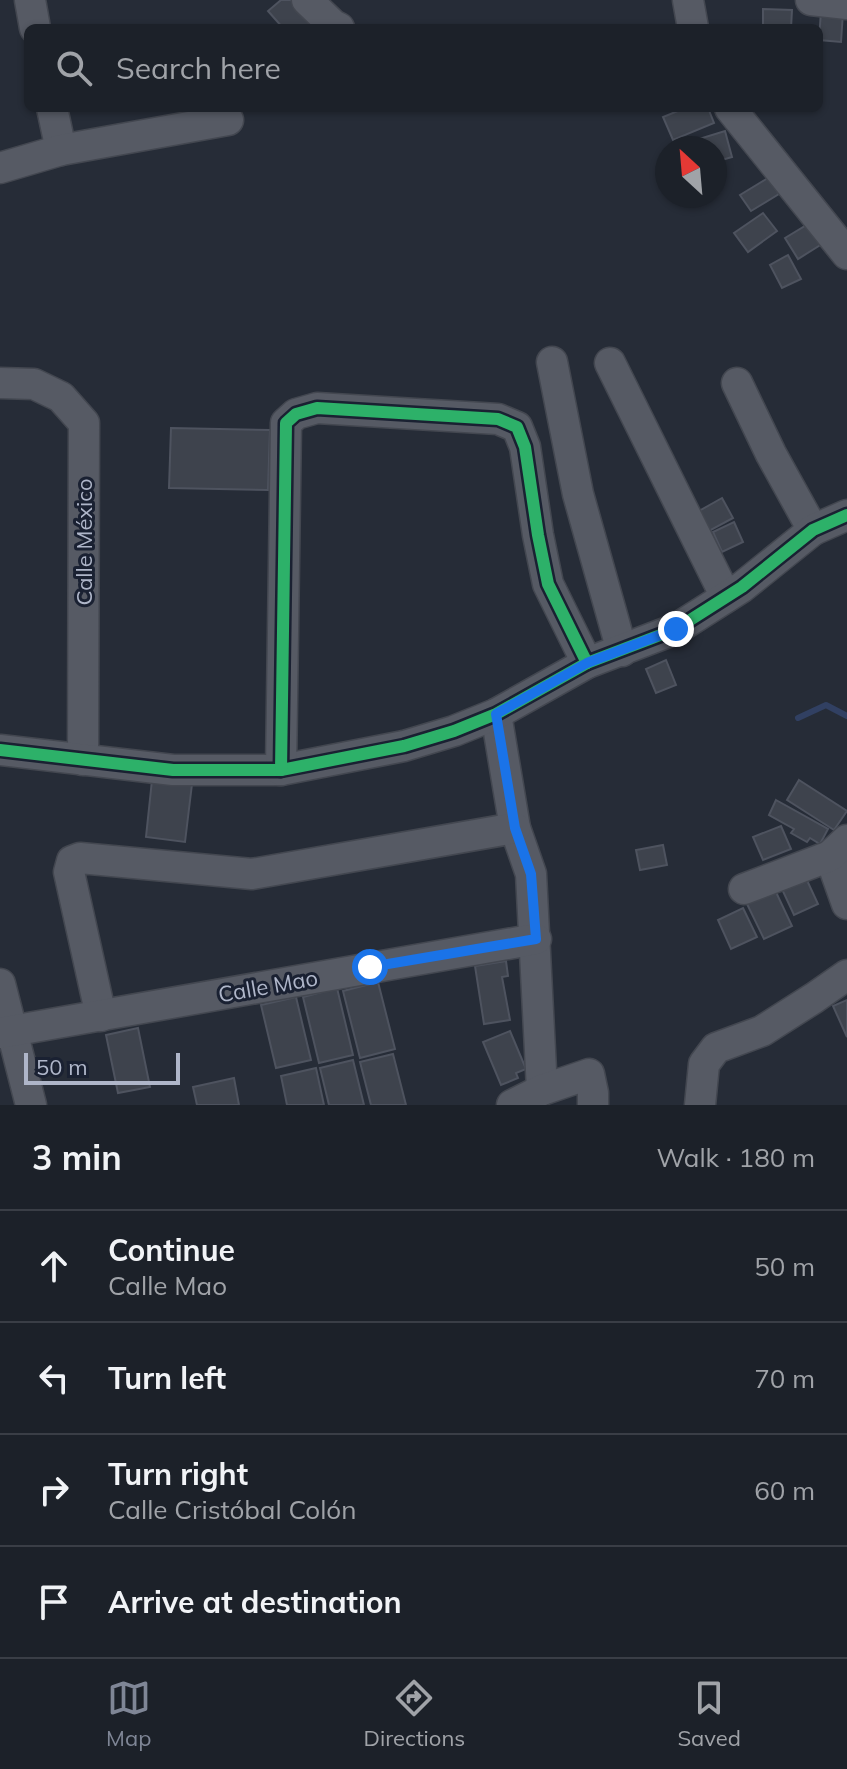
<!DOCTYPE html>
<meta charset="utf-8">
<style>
body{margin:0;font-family:Mulish,sans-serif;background:#252931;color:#f1f3f6}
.compass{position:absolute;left:655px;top:136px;width:72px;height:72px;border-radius:50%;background:#1c2129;box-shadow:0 2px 6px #0004;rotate:334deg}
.scale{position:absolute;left:24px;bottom:20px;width:156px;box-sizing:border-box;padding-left:8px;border:4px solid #afb6c9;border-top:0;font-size:22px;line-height:28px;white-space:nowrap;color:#afb6c9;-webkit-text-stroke:6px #1a2132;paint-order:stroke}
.stop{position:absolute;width:24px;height:24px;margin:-18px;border:6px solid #1a73e8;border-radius:50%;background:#fff}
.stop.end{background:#1a73e8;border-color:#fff;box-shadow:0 2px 8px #0008}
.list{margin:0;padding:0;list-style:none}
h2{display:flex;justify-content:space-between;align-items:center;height:104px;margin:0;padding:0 32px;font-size:34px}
h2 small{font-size:26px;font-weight:400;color:#a0a3a8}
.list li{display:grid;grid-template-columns:52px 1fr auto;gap:24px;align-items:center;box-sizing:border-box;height:112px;padding:0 32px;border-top:2px solid #3a3e46}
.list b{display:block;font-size:30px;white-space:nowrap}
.list p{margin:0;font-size:26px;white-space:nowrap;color:#a0a3a8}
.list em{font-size:26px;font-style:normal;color:#a0a3a8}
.icon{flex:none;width:44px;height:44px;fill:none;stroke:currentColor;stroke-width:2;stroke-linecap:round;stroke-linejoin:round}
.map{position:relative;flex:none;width:847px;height:1105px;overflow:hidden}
.search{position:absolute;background:#1c2129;box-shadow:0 2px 6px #0004;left:24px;right:24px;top:24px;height:88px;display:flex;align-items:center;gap:20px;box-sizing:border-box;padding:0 28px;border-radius:12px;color:#a0a3a8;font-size:30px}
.sheet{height:552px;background:#1c2129}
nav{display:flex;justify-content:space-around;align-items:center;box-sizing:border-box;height:112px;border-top:2px solid #3a3e46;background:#1c2129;font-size:22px;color:#a0a3a8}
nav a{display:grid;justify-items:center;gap:4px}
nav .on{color:#7f8696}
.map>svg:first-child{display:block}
</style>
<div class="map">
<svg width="847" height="1105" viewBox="0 0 847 1105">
<rect width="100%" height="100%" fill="#262c37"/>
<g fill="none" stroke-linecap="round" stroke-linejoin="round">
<polyline stroke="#314062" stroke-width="6" points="798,718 826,705 847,716"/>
</g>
<g fill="#3e434d" stroke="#4e535f" stroke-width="2">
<polygon points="281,0 291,0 314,26 311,28 283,28 268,11"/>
<polygon points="763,9 792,10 791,28 763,28"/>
<polygon points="821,11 843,12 841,42 819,40"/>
<polygon points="685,108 708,108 714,123 673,140 663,117"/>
<polygon points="725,131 732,157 715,162 715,148 677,148 676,146"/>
<polygon points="768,178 779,194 751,211 740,195"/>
<polygon points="763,213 777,231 748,252 734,233"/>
<polygon points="810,223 822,244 798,259 785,238"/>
<polygon points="788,255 801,279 782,288 770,265"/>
<polygon points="171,428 270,430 268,490 169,488"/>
<polygon points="722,498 733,518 709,531 699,511"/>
<polygon points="734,522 743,542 722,552 713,532"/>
<polygon points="666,660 676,685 656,693 646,669"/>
<polygon points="152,780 192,784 185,842 146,837"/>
<polygon points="799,780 847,811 834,830 787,800"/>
<polygon points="776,800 828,829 820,844 810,838 807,842 791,833 794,829 769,815"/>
<polygon points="781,826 791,849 763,860 753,837"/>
<polygon points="663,845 667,865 640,870 636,850"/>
<polygon points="805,876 818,904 794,915 781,887"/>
<polygon points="775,890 792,926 764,939 747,904"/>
<polygon points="743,908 757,937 731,949 718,920"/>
<polygon points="506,961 508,976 502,977 510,1020 484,1024 475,966"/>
<polygon points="378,982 395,1049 360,1058 343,991"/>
<polygon points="337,988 353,1055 319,1063 303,997"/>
<polygon points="296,997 311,1060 276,1068 261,1005"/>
<polygon points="847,1000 847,1037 833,1006"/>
<polygon points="138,1028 150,1087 118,1093 106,1035"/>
<polygon points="510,1031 526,1069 516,1073 518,1078 501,1085 483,1042"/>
<polygon points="393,1054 406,1105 371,1105 360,1062"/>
<polygon points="353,1060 364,1105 329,1105 320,1068"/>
<polygon points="316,1068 324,1105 287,1105 281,1076"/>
<polygon points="234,1078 239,1105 197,1105 193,1087"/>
</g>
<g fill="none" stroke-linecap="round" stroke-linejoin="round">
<g stroke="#434750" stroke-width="33">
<g id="minor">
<polyline points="30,0 35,28"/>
<polyline points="307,0 333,25 339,28"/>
<polyline points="688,0 693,28"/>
<polyline points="811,0 847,4"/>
<polyline points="52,108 61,150"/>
<polyline points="730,108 847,254"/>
<polyline points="0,168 61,150 228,120"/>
<polyline points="552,362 578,494 622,651"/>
<polyline points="610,363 726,597"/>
<polyline points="0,383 34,384 61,397 84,423 83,760"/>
<polyline points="737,383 771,454 813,530"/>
<polyline points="496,714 515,828 531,874 542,1090"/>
<polyline points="0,750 173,770 281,770 404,746 454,731 496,714 587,663 676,629 742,587 813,530 847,515"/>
<polyline points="281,770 286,423 296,414 317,408 498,419 517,427 525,447 538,535 548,584 587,663"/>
<polyline points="830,856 847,904"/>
<polyline points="744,889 830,856 847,840"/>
<polyline points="0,984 31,1105"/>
<polyline points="101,1016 69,872 72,861 80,858 252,874 515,828"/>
<polyline points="0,1033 536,939"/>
<polyline points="512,1105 542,1090 589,1074 593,1093 593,1105"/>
<polyline points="700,1105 704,1064 716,1048 762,1031 814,998 847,975"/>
</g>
</g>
<use href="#minor" stroke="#565a64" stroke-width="30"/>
<g stroke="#1a2132" stroke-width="17">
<g id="cycleway">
<polyline points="0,750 173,770 281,770 404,746 454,731 496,714 587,663 676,629 742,587 813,530 847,515"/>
<polyline points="281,770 286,423 296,414 317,408 498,419 517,427 525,447 538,535 548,584 587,663"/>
</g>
</g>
<use href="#cycleway" stroke="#2db169" stroke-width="12"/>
</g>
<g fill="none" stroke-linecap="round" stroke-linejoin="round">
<polyline stroke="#1a73e8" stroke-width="10" points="370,967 536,939 531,874 515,828 496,714 587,663 676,629"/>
</g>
<g text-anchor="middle" stroke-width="6" stroke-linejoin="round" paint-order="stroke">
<g font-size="22" fill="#afb6c9" stroke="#1a2132">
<text transform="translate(84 542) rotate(-90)" y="8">Calle México</text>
<text transform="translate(268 986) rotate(-10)" y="8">Calle Mao</text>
</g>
</g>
</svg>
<svg class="compass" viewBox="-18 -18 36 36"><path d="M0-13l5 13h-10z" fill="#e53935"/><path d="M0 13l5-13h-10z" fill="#a0a3a8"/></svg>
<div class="scale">50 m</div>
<div class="stop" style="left:370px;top:967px"></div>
<div class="stop end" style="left:676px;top:629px"></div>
<div class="search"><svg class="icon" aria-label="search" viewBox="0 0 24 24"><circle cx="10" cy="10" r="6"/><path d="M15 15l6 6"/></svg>Search here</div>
</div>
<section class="sheet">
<h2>3 min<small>Walk · 180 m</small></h2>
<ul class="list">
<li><svg class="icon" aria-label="ahead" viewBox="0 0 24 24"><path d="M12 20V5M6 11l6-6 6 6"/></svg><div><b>Continue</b><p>Calle Mao</p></div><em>50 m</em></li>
<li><svg class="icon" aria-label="left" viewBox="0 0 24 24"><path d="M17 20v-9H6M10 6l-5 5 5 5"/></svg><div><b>Turn left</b></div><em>70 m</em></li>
<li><svg class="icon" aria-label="right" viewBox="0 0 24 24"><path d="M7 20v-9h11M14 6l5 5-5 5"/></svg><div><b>Turn right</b><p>Calle Cristóbal Colón</p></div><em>60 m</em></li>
<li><svg class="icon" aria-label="arrive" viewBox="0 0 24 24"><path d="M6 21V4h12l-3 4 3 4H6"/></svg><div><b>Arrive at destination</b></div></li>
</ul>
</section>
<nav>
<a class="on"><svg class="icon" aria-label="map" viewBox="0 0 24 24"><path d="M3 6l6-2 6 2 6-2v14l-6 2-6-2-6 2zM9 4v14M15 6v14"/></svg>Map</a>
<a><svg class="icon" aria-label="directions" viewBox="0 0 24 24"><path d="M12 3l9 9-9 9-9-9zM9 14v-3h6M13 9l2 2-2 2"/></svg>Directions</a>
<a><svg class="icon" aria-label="saved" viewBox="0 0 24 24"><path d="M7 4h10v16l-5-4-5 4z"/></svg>Saved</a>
</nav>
